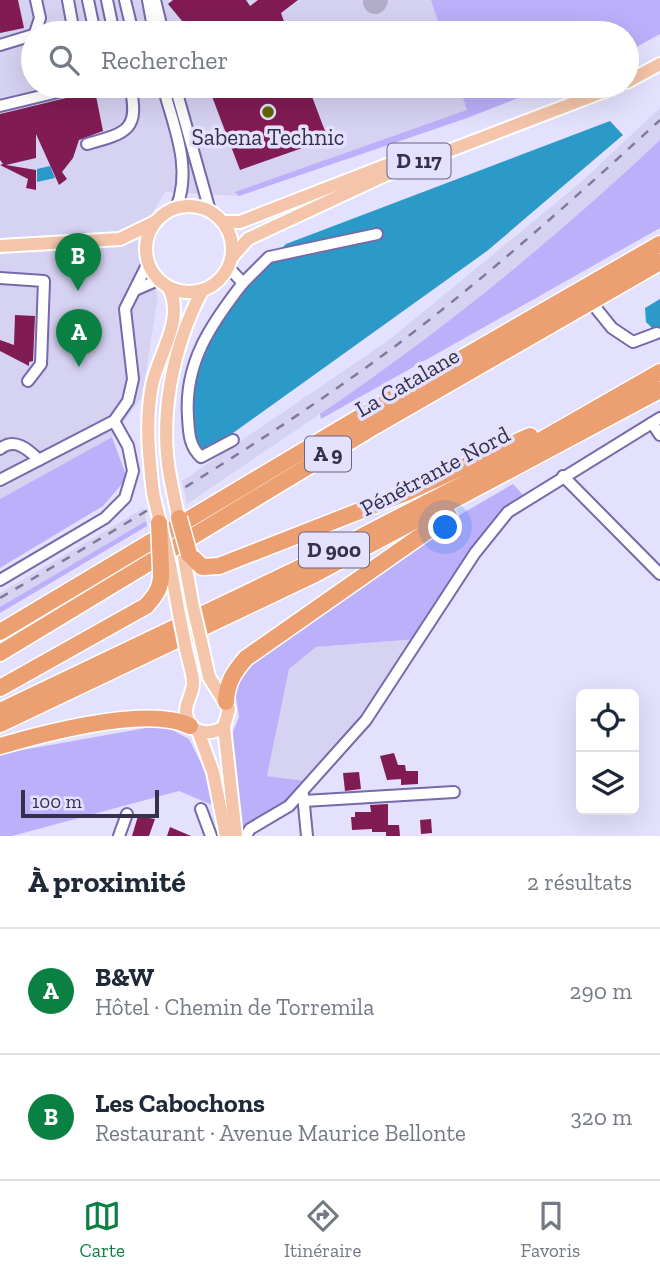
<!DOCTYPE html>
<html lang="fr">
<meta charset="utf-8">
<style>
body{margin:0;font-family:"Zilla Slab",serif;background:#f6f6f7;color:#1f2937}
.controls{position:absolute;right:21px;bottom:21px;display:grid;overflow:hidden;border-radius:10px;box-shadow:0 7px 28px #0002}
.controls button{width:63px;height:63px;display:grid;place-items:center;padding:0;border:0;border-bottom:2px solid #e0e1e3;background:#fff;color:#1f2937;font:35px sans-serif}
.scale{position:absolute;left:21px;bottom:18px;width:138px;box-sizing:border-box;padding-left:7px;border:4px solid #35304c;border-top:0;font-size:19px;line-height:24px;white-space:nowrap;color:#35304c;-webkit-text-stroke:5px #e4e1fe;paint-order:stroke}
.you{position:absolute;left:446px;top:528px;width:24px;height:24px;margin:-18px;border:5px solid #fff;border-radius:50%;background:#1a73e8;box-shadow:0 0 0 10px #1a73e833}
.badge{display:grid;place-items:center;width:46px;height:46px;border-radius:50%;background:#0b8043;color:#fff;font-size:23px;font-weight:700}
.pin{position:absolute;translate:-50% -58px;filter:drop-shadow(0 2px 4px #0008)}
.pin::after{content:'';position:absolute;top:37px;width:24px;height:21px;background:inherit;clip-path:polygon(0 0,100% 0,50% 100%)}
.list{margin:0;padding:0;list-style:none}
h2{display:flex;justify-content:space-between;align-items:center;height:91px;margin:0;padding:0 28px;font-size:30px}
h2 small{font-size:23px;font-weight:400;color:#747a83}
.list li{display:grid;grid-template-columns:46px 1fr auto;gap:21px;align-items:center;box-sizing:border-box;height:126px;padding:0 28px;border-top:2px solid #e0e1e3}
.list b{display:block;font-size:26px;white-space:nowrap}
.list p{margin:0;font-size:23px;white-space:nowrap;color:#747a83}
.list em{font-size:23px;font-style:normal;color:#747a83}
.icon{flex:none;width:38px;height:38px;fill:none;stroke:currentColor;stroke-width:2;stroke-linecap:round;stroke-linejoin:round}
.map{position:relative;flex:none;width:660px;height:836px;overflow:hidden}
.search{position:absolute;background:#fff;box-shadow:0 7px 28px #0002;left:21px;right:21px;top:21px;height:77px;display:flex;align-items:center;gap:18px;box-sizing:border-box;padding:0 24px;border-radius:38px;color:#747a83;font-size:26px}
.sheet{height:343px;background:#fff}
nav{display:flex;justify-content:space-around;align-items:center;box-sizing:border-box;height:98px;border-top:2px solid #e0e1e3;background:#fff;font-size:19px;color:#747a83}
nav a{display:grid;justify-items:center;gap:4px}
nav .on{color:#0b8043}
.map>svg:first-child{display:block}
</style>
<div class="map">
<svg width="660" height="836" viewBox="0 0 660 836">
<rect width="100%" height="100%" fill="#e4e1fe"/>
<g fill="#d6d2f2">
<polygon points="0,0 660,0 660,34 627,52 627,33 33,33 33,86 545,86 467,118 239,196 165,192 137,240 158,297 142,397 112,437 0,499"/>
<polygon points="660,108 660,140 595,201 502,280 404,357 187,504 182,481 389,340 580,183"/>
<polygon points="144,508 146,521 0,607 0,593"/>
<polygon points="417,639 363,718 305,781 267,776 289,669 316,647"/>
</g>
<g fill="#bcb0fb">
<polygon points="431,0 660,0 660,34 627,52 627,33 442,33"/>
<polygon points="459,86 549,86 467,118 239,196 235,192 467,110"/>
<path d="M660 140V228L321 419 320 414C441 332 553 241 660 140Z"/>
<polygon points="112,437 127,478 103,506 0,568 0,499"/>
<polygon points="513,484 524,496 506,510 417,639 316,647 289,669 267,776 305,781 287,803 241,836 230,739 239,717 234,686 249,662 439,527"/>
<polygon points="146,521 147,526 0,613 0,607"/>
<polygon points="163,725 189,739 207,775 212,805 179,791 12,836 0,836 0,754"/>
</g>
<g fill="#2c9ac8">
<polygon points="610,121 623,135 487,251 205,453 197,443 190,412 197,351 231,299 286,244"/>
<polygon points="50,166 55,178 37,182 37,169"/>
<polygon points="660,299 660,332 657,333 646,322 645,308"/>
</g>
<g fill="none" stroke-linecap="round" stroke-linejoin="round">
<polyline stroke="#b2aeca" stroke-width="24" points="375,2 376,0"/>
</g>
<g fill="#811b54">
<polygon points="0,0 18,0 24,28 0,33"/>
<polygon points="173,0 246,0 250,6 258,0 298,0 281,13 288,33 192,33 168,4"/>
<polygon points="208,86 308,86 328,139 240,170"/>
<polygon points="95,91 103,131 79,140 73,158 62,172 67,179 59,185 36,134 36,158 6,165 36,170 36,190 26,188 28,179 0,165 3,164 0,160 0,114"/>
<polygon points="15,315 35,316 33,361 29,362 29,366 0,351 0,340 14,345"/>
<polygon points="394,753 398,765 405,765 406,771 418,771 418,784 401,785 401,779 387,780 380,756"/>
<polygon points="359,772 361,789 345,791 343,773"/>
<polygon points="388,804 388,825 399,825 400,836 386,836 386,832 372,832 372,829 352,830 351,817 355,817 355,812 371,812 370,805"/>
<polygon points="138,816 155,819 149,836 132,836"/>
<polygon points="431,819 432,833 421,834 420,820"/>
<polygon points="170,827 191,836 167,836"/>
</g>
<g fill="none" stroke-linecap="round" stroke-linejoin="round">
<g stroke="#756aaa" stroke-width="14">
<g id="minor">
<polyline points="68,0 74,33"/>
<polyline points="88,0 95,33"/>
<polyline points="107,0 113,29"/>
<polyline points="125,0 131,25"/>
<polyline points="148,0 154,33"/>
<polyline points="155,0 163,33"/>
<polyline points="35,33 40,18 36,0"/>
<polyline points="0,45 33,35"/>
<polyline points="130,86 146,86"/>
<path d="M163 86C173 125 193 168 176 208"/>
<polyline points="175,86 210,211"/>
<polyline points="0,106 83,86"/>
<path d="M87 144C127 133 140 130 130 86"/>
<polyline points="229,268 243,283 269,257 377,234"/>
<polyline points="0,278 44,281 41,364 28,381"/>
<polyline points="135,290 158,280"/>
<polyline points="591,302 612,328 633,342 657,333"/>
<polyline points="652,423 660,435"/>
<path d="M233 440 201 457C189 446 189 433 188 417 184 363 211 324 243 283"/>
<path d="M0 449C14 437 28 449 39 460"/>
<polyline points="563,476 660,574"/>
<polyline points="0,480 114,421 128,401 133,379 125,309 148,263"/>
<polyline points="0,580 105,518 125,498 133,471 128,446 114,421"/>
<polyline points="303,795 307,836"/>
<polyline points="304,801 454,792"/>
<polyline points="201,809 211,836"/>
<polyline points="119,836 127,814"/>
<polyline points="246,836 250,829 289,806 366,720 475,553 508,512 660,418"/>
</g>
</g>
<g stroke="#fff" stroke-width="16">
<g id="major">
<polyline points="627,82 660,64"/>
<circle cx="189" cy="249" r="43"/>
<polyline points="223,222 240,222 397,161"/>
<polyline points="0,246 120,239 155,222"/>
<polyline points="232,257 248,239 383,176 618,86"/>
<path d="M171 482C158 419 172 348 202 291"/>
<path d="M153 493C149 457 145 421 152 385 159 353 185 319 169 288"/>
<polyline points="184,558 193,607"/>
<polyline points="170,565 179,614"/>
<path d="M186 649C188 659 192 670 193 681 194 693 185 702 186 713 188 734 209 736 224 727L229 709 209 677 201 641"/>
<polyline points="224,727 236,836"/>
<polyline points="198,731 213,772 226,836"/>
</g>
</g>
<g stroke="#fff" stroke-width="19">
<g id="highway">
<polyline points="189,554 202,567 219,566 408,492 530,436"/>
<polyline points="0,632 365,414 660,244"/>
<polyline points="0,653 375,426 660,262"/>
<path d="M0 688 146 606C156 595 162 587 161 570"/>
<path d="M226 702C227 683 233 673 246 658L449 516"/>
<polyline points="0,711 310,563 475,478 660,372"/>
<polyline points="0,724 315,574 660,390"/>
<path d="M0 746C45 733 148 705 190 726"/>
</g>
</g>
<use href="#minor" stroke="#fff" stroke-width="10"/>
<use href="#major" stroke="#f4c5aa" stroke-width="12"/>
<use href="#highway" stroke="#ec9f71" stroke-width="16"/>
<path stroke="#7f7a97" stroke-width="2.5" stroke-dasharray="9 9" stroke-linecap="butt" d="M0 598C134 519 269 440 394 347 487 277 574 199 660 120"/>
<g stroke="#fff" stroke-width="16" stroke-linecap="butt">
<g id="major-bridge">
<polyline points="171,482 180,526"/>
<polyline points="153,493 170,565"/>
<polyline points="193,607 201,641"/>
<polyline points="179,614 186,649"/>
</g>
</g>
<g stroke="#fff" stroke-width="19" stroke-linecap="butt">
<g id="highway-bridge">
<polyline points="179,518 189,554"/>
<polyline points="159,523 161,570"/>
</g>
</g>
<use href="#major-bridge" stroke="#f4c5aa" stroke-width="12"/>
<use href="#highway-bridge" stroke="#ec9f71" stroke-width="16"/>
</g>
<circle fill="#646602" stroke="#e4e1fe" stroke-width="2.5" cx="268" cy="112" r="7"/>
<g text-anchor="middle" stroke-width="7" stroke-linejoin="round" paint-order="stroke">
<g fill="#e4e1fe" stroke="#6a6581" stroke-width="2">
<rect x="387.5" y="143.5" width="63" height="35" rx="5"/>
<rect x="305" y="436.5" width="46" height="35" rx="5"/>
<rect x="299" y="532.5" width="70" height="35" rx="5"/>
</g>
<g font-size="21" font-weight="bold" fill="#35304c">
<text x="419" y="168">D 117</text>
<text x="328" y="461">A 9</text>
<text x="334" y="557">D 900</text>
</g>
<g font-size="23" fill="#35304c" stroke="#e4e1fe">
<text x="268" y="145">Sabena Technic</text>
</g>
<g font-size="23" fill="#35304c" stroke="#e4e1fe">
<text transform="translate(407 382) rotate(-30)" y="8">La Catalane</text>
<text transform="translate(435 471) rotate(-28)" y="8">Pénétrante Nord</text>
</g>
</g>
</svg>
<div class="controls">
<button><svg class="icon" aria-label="locate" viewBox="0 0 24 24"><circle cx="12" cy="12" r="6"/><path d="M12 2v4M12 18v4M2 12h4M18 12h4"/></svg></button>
<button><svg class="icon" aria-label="layers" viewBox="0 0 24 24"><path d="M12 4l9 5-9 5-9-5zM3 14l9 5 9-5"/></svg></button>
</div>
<div class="scale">100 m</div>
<div class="you"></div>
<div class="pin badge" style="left:79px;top:367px">A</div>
<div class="pin badge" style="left:78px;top:291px">B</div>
<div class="search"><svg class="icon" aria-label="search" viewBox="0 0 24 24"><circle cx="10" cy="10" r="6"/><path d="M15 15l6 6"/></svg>Rechercher</div>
</div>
<section class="sheet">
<h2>À proximité<small>2 résultats</small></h2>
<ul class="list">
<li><span class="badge">A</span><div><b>B&amp;W</b><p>Hôtel · Chemin de Torremila</p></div><em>290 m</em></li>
<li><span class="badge">B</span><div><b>Les Cabochons</b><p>Restaurant · Avenue Maurice Bellonte</p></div><em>320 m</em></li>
</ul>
</section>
<nav>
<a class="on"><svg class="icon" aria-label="map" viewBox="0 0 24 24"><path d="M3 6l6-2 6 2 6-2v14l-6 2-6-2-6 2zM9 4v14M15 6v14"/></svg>Carte</a>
<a><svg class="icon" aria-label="directions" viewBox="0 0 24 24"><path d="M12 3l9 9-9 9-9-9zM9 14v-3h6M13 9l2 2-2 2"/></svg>Itinéraire</a>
<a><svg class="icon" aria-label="saved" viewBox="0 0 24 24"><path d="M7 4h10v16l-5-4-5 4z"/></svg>Favoris</a>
</nav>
